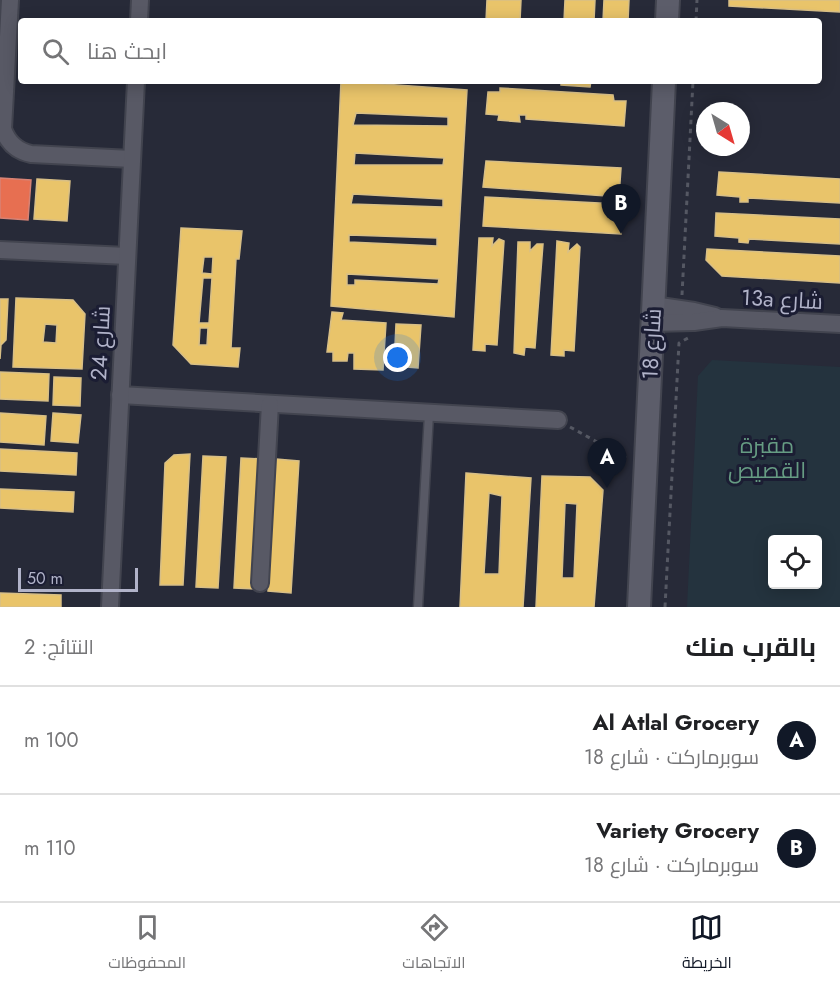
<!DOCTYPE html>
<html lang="ar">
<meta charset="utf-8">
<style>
body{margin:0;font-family:Jost,Cairo,sans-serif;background:#f6f6f6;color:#202124;direction:rtl}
.controls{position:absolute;right:18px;bottom:18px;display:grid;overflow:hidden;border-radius:6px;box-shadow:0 3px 15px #0003}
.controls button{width:54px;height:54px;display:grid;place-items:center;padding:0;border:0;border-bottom:2px solid #e0e0e0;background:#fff;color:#202124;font:30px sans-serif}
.compass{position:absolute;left:696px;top:102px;width:54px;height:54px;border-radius:50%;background:#fff;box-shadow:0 3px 15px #0003;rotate:143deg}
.scale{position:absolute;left:18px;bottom:15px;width:120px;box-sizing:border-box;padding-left:6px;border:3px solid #b1b3c9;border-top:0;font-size:16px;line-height:21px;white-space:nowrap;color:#b1b3c9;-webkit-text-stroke:4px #1b1d33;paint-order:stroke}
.you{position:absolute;left:398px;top:358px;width:21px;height:21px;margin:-15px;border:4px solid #fff;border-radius:50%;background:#1a73e8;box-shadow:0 0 0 9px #1a73e833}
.badge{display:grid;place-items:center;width:39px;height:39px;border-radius:50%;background:#111827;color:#fff;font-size:20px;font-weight:700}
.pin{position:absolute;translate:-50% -50px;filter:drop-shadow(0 2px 3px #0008)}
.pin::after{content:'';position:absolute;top:32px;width:21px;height:18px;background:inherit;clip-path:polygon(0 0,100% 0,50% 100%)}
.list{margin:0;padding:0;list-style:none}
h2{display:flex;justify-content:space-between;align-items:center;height:78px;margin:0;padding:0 24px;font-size:26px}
h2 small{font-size:20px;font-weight:400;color:#757577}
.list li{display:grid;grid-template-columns:39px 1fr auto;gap:18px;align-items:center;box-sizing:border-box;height:108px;padding:0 24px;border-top:2px solid #e0e0e0}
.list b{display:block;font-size:22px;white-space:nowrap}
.list p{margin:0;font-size:20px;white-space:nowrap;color:#757577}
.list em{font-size:20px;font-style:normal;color:#757577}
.icon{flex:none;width:33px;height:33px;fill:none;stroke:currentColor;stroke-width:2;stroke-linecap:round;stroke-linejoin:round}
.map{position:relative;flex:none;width:840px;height:607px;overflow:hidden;direction:ltr}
.search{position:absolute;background:#fff;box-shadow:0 3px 15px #0003;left:18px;right:18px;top:18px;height:66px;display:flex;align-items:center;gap:15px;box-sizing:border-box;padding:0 21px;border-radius:6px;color:#757577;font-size:22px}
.sheet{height:294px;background:#fff}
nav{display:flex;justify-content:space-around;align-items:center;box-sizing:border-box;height:84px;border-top:2px solid #e0e0e0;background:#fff;font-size:16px;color:#757577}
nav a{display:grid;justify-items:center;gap:3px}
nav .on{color:#111827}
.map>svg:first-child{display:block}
</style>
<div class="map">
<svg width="840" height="607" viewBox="0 0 840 607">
<rect width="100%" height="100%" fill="#272a38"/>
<path fill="#24333e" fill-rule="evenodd" d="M712 360 840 367V607H687L698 376ZM772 540H818V584H772Z"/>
<g fill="#e9c46a" stroke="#d8bf86" stroke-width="1.5" fill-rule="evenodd">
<polygon points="487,0 521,0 520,21 486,21"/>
<polygon points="565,0 595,0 594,21 564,21"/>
<polygon points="604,0 629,0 628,21 603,21"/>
<polygon points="729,0 840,0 840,12 729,6"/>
<path d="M341 81 467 90 454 317 331 306ZM356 113 448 117V126L353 125ZM355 153 444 158 443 165H354ZM353 194 443 199V207L351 204ZM349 235 437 238V246L349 242ZM347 274 439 279 438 284 355 280V285H347Z"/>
<polygon points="561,81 591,81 590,87 561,85"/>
<polygon points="599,81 623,81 623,83"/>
<polygon points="500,88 613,95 614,101 626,101 624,126 526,119 526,115 519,115 520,122 498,120 499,115 486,114 488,92 500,92"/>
<polygon points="486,161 621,168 619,197 483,187"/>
<polygon points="719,172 840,179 840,203 748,198 748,202 740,202 740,197 717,195"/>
<polygon points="37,179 70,181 67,221 34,219"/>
<polygon points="485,197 618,204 617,210 622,213 621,234 483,226"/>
<polygon points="716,213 840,219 840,244 749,239 748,243 739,242 739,238 715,236"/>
<path d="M181 228 242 231 239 259H236L231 348H240L238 367 191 364 173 345ZM204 257H213L212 274 202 273ZM203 278H212L209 323H199ZM200 328H208L207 345H199Z"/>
<polygon points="479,238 493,238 492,246 499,239 504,241 497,345 485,344 485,351 473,350"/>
<polygon points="557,241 569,243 568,252 577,244 580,247 574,351 564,350 564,356 551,355"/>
<polygon points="518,242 530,242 530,251 537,244 543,244 535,348 525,347 524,355 514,353"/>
<polygon points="707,249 840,256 840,283 722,276 706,260"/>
<path d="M16 298 73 300 85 314 82 369 13 367ZM45 324 57 325 56 343 43 342Z"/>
<polygon points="0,299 8,299 6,340 1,345 0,359"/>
<polygon points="332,312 343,313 341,320 386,323 383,370 354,369 354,353 348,353 347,361 333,361 333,352 327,352"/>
<polygon points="396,324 421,325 418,368 394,366"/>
<polygon points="0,372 49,374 48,401 0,399"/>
<polygon points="54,377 81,378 80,406 53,405"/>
<polygon points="0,413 46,416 44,445 0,442"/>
<polygon points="53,413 81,415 78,443 51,441"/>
<polygon points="0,449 77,453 76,475 0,471"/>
<polygon points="190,454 183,585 160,585 165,463 174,455"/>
<polygon points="203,456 226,457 218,588 196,587"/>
<polygon points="241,458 262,459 255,589 234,588"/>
<polygon points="276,459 299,461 291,593 268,591"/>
<path d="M466 473 531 478 523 607H460ZM489 493 502 496 499 574H484Z"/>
<path d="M542 476 590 477 603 490 594 607H536ZM565 503 577 504 574 578H562Z"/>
<polygon points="0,489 74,492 73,512 0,508"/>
<polygon points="0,593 61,595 61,607 0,607"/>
</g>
<polygon fill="#e76f51" stroke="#d78375" stroke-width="1.5" points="0,178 31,180 28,220 0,218"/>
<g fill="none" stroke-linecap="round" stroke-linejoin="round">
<g stroke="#42444f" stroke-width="11">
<polyline id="lane" points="418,607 429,414"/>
</g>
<g stroke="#42444f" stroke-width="20">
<g id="street">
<path d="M10 0 3 129C8 143 17 151 31 154L132 159"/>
<polyline points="139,21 140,0"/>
<polyline points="0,250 127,256"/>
<polyline points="653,305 694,311 715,316"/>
<polyline points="652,323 694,322 722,318 840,324"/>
<polyline points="120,395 558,420"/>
<polyline points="260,583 270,404"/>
<polyline points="110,607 136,81"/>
</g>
</g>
<g stroke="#42444f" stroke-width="26">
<g id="secondary">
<polyline points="667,21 668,0"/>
<polyline points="639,607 664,81"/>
</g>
</g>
<g stroke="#555863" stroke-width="3" stroke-dasharray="4.5 4.5" stroke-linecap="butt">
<polyline points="696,21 697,0"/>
<polyline points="682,295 693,81"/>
<polyline points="570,427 626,458"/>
<polyline points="665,607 679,343 688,338"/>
</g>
<use href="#lane" stroke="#585965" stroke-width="8"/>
<use href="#street" stroke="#585965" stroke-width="16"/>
<use href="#secondary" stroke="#5c5d6a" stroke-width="22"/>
</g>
<g text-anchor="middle" stroke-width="6" stroke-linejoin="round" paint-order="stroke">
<g font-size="22" fill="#b1b3c9" stroke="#1b1d33">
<text transform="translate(782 299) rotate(3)" y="8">13a شارع</text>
<text transform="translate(100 343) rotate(-87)" y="8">شارع 24</text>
<text transform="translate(651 344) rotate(-87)" y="8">شارع 18</text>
</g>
<g font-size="22" fill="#669c83" stroke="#1b1d33">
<text x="767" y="453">مقبرة<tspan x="767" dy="25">القصيص</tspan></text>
</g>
</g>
</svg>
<div class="controls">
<button><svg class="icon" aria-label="locate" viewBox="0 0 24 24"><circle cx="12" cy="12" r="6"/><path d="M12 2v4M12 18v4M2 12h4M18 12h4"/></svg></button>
</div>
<svg class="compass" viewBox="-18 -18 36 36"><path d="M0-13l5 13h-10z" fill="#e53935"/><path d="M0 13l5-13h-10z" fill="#757577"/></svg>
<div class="scale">50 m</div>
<div class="you"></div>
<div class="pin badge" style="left:607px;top:488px">A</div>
<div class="pin badge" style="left:621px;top:234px">B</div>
<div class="search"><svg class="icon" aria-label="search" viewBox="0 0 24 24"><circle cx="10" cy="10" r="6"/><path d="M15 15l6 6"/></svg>ابحث هنا</div>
</div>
<section class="sheet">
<h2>بالقرب منك<small>النتائج: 2</small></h2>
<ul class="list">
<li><span class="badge">A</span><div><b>Al Atlal Grocery</b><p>سوبرماركت · شارع 18</p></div><em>100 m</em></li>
<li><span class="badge">B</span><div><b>Variety Grocery</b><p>سوبرماركت · شارع 18</p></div><em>110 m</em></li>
</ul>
</section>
<nav>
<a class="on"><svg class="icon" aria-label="map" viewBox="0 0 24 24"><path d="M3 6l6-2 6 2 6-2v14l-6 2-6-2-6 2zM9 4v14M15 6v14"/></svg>الخريطة</a>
<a><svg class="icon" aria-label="directions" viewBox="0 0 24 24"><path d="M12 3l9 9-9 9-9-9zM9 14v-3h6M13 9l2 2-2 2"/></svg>الاتجاهات</a>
<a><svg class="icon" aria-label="saved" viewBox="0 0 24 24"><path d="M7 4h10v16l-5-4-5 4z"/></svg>المحفوظات</a>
</nav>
